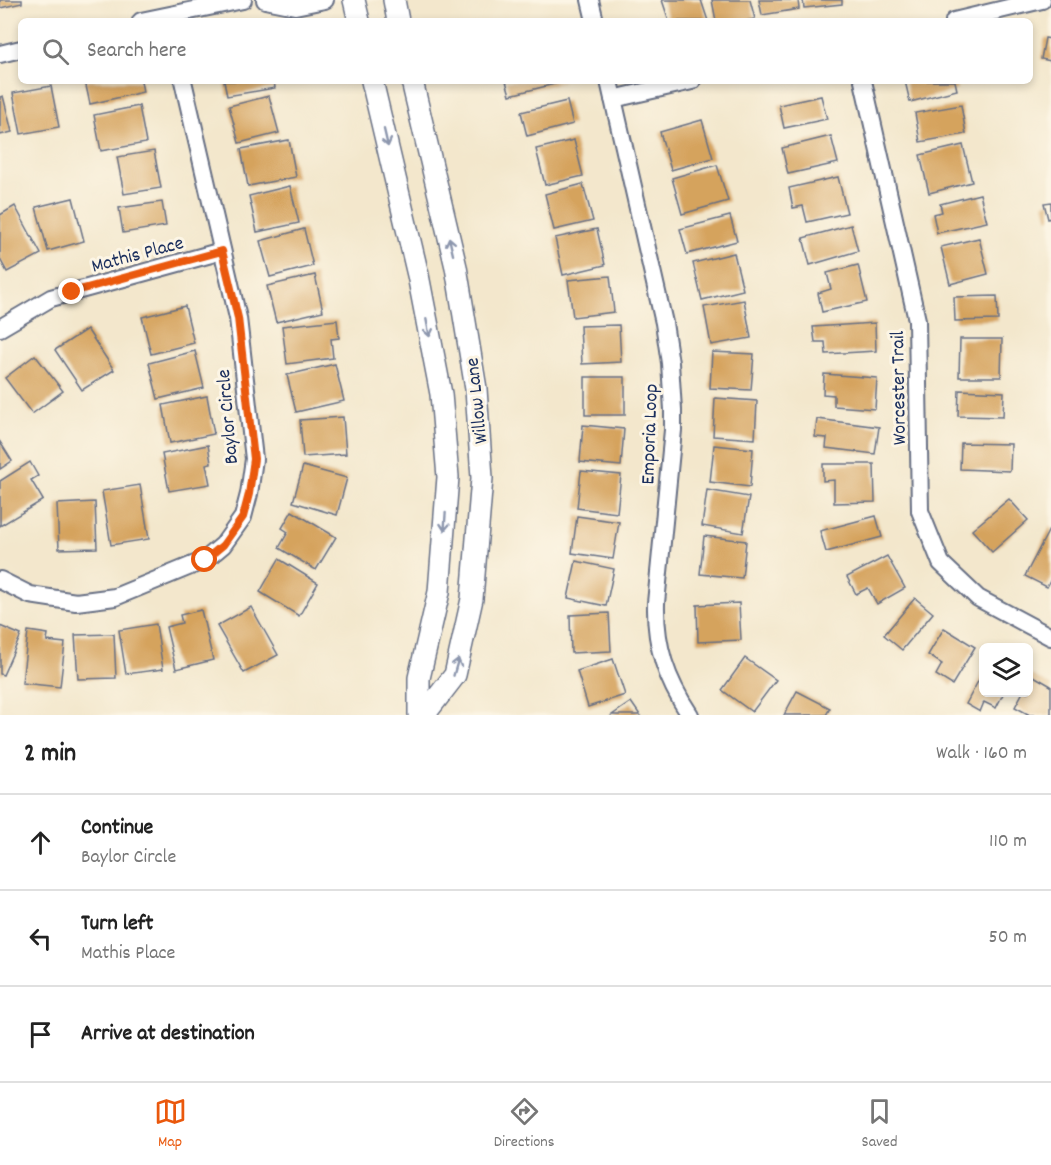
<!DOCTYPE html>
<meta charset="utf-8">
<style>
body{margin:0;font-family:Dekko,sans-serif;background:#f2f2f2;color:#222}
.controls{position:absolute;right:18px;bottom:18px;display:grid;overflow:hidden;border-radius:9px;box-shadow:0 3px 9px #0003}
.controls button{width:54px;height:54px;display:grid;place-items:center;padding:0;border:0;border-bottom:2px solid #e0e0e0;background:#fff;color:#222;font:30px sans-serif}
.stop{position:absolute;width:18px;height:18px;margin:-14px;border:4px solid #ea580c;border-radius:50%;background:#fff}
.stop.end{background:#ea580c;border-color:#fff;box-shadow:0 2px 6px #0008}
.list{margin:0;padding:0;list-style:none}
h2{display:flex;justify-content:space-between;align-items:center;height:78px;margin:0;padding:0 24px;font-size:26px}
h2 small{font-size:20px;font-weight:400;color:#767676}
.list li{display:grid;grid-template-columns:39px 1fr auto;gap:18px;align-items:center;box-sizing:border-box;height:96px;padding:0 24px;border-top:2px solid #e0e0e0}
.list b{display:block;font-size:22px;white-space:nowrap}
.list p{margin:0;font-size:20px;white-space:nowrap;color:#767676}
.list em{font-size:20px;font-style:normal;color:#767676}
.icon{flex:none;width:33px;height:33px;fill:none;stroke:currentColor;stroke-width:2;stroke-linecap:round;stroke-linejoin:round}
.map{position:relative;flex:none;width:1051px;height:715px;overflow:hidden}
.search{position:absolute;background:#fff;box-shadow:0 3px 9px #0003;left:18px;right:18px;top:18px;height:66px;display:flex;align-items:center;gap:15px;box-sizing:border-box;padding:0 21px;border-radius:9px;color:#767676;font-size:22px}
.sheet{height:366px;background:#fff}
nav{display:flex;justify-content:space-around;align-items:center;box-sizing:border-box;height:84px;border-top:2px solid #e0e0e0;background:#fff;font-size:16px;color:#767676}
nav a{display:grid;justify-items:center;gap:3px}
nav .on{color:#ea580c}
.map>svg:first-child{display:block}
</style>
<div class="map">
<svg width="1051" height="715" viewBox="0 0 1051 715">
<rect width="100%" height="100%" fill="#fcf5e5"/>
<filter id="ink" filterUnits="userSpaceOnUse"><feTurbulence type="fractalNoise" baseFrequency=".0167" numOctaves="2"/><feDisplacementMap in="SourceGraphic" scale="12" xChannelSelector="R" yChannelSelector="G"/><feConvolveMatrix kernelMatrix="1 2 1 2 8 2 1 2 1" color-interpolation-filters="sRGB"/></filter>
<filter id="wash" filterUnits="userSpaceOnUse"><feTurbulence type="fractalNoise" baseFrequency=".008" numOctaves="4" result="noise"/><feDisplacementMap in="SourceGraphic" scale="24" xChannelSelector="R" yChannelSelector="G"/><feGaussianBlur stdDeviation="1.35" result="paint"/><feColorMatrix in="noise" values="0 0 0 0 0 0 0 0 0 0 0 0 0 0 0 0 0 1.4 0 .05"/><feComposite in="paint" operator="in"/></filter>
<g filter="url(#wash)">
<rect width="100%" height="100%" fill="#f3e7cc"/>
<g id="blocks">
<g fill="#d5a35d">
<polygon points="0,0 22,0 22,3 0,8"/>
<polygon points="662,0 701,0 708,21 669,21"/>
<polygon points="712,0 750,0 755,19 745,21 716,21"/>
<polygon points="759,0 798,0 799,9 762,15"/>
<polygon points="803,0 842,0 842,4 804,8"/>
<polygon points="1045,38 1051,39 1051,61 1041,59"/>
<polygon points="85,81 141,81 143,92 90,104"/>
<polygon points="224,81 274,81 275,88 227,96"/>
<polygon points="506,81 563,81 563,82 510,95"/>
<polygon points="905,81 955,81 957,90 910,102"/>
<polygon points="51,86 59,127 21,134 13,93"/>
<polygon points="3,96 12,132 0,135 0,97"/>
<polygon points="269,96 279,133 239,143 229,106"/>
<polygon points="821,96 827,119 784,128 779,105"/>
<polygon points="567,101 573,124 527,136 521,112"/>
<polygon points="961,105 966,134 920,142 915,113"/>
<polygon points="139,106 146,143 101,151 94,115"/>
<polygon points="702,120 713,158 671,170 660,132"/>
<polygon points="831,136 838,163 788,174 782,148"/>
<polygon points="289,140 296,177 248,186 241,149"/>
<polygon points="574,140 583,176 545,185 536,149"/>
<polygon points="963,145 972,182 929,193 920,155"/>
<polygon points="154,151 161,188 124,194 117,157"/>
<polygon points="717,165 728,201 682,214 672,178"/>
<polygon points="838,177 847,213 807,222 803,206 793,208 789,188"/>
<polygon points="583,184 593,221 554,230 545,194"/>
<polygon points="290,186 299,223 257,232 249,196"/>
<polygon points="980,194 987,222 937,233 933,214 942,212 940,204"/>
<polygon points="73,198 84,241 48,251 36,207"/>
<polygon points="162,202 166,226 123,233 119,208"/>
<polygon points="1051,202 1051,218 1048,219 1044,203"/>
<polygon points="15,206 41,254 7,272 0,259 0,215"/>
<polygon points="730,216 737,241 687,254 680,229"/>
<polygon points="851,225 858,251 810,265 803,238"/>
<polygon points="304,229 313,266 270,277 260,241"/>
<polygon points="597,229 605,265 563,275 555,238"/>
<polygon points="979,238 988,274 950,284 941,247"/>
<polygon points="734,253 743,290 702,300 693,263"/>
<polygon points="858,265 867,302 822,312 818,293 831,289 827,273"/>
<polygon points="315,275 323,311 276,322 267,286"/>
<polygon points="610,276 614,312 573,317 568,280"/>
<polygon points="997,296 998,320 955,321 954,297"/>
<polygon points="744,300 751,338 711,345 704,307"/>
<polygon points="185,306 194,343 151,354 142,317"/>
<polygon points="337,320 339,338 331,339 333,358 287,364 282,326"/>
<polygon points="875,323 876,351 826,354 825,342 815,342 813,327"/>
<polygon points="619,325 621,362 582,364 580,326"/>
<polygon points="87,329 114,370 82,390 55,350"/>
<polygon points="960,339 1002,339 1001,377 959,377"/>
<polygon points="195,351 204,388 158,399 149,363"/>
<polygon points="712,352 754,354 751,390 710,388"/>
<polygon points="35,355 63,391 32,414 5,378"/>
<polygon points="335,364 344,401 296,412 287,375"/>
<polygon points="824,374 877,378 875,409 834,406 834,395 823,394"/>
<rect x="585" y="377" width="40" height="38"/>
<polygon points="959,390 1004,392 1003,417 958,416"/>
<polygon points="207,396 214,434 170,443 163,405"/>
<polygon points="715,398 757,401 755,439 713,436"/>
<polygon points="343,417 346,454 303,457 300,420"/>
<polygon points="817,419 879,427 875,454 826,448 827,438 815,437"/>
<polygon points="583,425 624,429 621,466 580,462"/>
<polygon points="0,442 12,461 0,469"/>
<polygon points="961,443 1011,444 1010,471 960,469"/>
<polygon points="208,445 211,463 206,464 210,484 169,491 162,454"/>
<polygon points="714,445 753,449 750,487 710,482"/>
<polygon points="30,462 38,476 31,480 43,500 0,526 0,481"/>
<polygon points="823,464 874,464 875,502 834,503 834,480 823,481"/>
<polygon points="303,466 347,478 337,515 293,502"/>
<polygon points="581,471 621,475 617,513 577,508"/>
<polygon points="140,485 149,539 111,545 102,491"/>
<polygon points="707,490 749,497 743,533 702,526"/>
<polygon points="1009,499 1028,520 992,552 972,530"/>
<polygon points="95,502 97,548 59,549 57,504"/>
<polygon points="292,511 336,537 316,570 279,548 288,532 282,528"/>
<polygon points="577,516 619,522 613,559 572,553"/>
<polygon points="876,516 882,537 826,552 820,531"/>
<polygon points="1051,526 1051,579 1047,587 1025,576"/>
<polygon points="704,536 746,541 742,578 700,574"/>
<polygon points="887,556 905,588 877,604 868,588 856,594 847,577"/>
<polygon points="279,559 318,583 299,616 260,592"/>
<polygon points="576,561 614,569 606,606 568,598"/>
<polygon points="915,598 933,613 902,650 884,635"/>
<polygon points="739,603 741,640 698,642 697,605"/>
<polygon points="251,607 278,655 244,673 217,626"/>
<polygon points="201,610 213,660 176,669 166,627 182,623 180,615"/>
<polygon points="609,613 611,651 571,653 570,615"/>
<polygon points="156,624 163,669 126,674 119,630"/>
<polygon points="0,626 21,635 3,675 0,674"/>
<polygon points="944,628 975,647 952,685 936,675 942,664 928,655"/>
<polygon points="28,631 48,634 47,641 65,643 60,687 22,683"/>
<polygon points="114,634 116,678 78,679 75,635"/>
<polygon points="745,658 776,680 752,712 722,690"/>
<polygon points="613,659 625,695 588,707 577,671"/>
<polygon points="984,670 984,692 1004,692 996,708 984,702 980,712 966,704"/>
<polygon points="1032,675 1051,686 1051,715 1027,715 1028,714 1015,707 1023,692 1028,692 1028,682"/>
<polygon points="797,691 830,708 826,715 784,715"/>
<polygon points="631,702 640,715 612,715"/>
</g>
</g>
</g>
<g filter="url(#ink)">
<use href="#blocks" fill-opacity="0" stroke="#676f84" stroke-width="1.5"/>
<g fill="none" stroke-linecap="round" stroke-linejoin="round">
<g stroke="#676f84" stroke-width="20">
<g id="minor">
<polyline points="265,0 295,6 325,0"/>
<polyline points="590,0 595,21"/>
<polyline points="141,21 243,0"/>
<polyline points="954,21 1042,0"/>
<polyline points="0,54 21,49"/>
<path d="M609 81 664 323 670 363 673 410V430L656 603C655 646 666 679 690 715"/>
<polyline points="863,81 917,320 920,511 941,563 978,598 1051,637"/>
<polyline points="613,99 692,81"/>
<polyline points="0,328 51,298 222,251"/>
<polyline points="0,580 30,595 76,602 115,597 205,560 223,545 243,517 249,494 254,459 238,318 183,81"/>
</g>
</g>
<g stroke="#676f84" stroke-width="24">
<g id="tertiary">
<polyline points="354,0 359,21"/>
<polyline points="394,0 398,21"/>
<polyline points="372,81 418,275 441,394 448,477 439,592 419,678 419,715"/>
<polyline points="412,81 456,267 476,389 482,478 472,599 455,675 424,715"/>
</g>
</g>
<use href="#minor" stroke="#fff" stroke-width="16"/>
<use href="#tertiary" stroke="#fff" stroke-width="21"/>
</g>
<defs><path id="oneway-shaft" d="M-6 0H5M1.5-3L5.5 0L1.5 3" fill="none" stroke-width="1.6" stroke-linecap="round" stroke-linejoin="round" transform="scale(1.5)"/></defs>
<g stroke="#8d97ae">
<use href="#oneway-shaft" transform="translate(386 138) rotate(77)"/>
<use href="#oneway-shaft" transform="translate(451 246) rotate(-103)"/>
<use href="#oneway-shaft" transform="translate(428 328) rotate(79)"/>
<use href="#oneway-shaft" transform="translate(445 522) rotate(94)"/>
<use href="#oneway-shaft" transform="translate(456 667) rotate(-74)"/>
</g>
</g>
<g fill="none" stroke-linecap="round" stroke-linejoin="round" filter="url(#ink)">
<polyline stroke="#ea580c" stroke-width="8" points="72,292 222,251 238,318 254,459 249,494 243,517 223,545 205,560"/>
</g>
<g text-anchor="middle" stroke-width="6" stroke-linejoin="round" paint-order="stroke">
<g font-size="20" fill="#1b2f5e" stroke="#fcf5e5">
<text transform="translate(137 253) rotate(-15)" y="7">Mathis Place</text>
<text transform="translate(897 388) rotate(-91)" y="7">Worcester Trail</text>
<text transform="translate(475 401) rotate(-96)" y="7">Willow Lane</text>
<text transform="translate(226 417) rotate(-95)" y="7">Baylor Circle</text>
<text transform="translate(648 434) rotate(-88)" y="7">Emporia Loop</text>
</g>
</g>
</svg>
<div class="controls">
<button><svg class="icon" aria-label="layers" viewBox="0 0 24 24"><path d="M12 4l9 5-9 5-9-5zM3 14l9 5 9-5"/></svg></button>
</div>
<div class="stop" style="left:205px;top:560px"></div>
<div class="stop end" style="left:72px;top:292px"></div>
<div class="search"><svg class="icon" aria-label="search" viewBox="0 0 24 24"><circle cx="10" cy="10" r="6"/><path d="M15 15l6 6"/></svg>Search here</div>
</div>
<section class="sheet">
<h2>2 min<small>Walk · 160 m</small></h2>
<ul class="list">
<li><svg class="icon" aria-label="ahead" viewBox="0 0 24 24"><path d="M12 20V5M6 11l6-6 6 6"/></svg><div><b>Continue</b><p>Baylor Circle</p></div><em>110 m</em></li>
<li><svg class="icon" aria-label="left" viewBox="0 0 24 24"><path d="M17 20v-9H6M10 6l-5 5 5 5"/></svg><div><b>Turn left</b><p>Mathis Place</p></div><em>50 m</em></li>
<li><svg class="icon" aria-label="arrive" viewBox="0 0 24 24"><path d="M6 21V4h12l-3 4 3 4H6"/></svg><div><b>Arrive at destination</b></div></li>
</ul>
</section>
<nav>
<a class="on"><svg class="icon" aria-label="map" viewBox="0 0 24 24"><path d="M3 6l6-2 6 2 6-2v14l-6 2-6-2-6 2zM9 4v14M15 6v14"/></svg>Map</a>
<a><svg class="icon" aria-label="directions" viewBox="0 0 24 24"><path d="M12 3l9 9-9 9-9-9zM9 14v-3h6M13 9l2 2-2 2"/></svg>Directions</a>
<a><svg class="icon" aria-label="saved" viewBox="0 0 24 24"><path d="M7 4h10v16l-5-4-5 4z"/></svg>Saved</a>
</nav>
